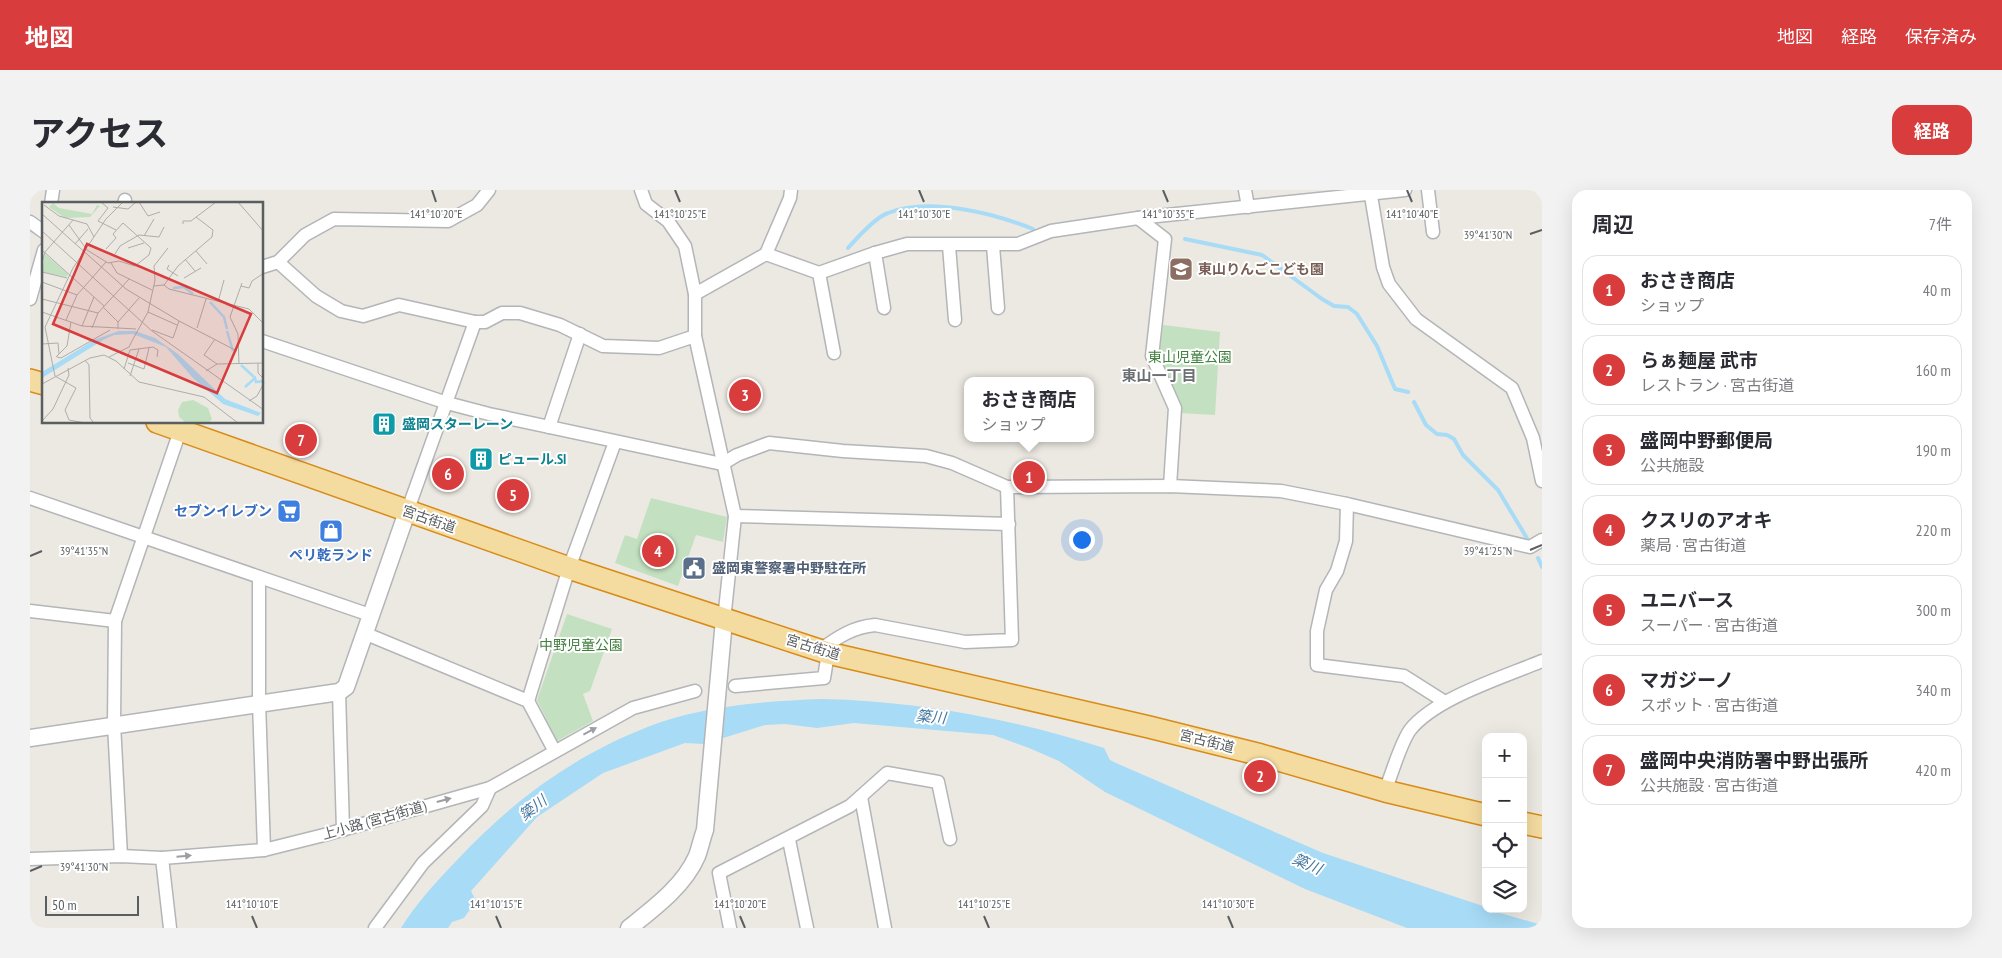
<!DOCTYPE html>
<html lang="ja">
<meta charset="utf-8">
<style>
body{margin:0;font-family:"PT Sans Narrow","Noto Sans JP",sans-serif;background:#f2f2f3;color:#2b2b33}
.controls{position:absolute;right:15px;bottom:15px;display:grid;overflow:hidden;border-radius:10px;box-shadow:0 5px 20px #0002}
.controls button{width:45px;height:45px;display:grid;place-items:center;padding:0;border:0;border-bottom:1px solid #e1e1e2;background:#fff;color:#2b2b33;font:25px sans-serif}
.scale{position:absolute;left:15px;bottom:12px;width:94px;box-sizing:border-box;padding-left:5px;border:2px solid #5a5e61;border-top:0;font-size:14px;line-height:18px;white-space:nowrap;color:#5a5e61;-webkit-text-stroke:4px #fff;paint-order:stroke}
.you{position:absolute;left:1051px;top:349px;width:18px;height:18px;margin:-12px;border:4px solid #fff;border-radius:50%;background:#1a73e8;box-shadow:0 0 0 8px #1a73e833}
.badge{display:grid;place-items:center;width:32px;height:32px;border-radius:50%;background:#d83c3d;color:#fff;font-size:16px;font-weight:700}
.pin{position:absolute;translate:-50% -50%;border:2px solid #fff;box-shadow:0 1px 5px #0006}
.popup{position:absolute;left:934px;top:187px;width:130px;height:65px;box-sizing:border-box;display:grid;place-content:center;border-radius:10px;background:#fff;filter:drop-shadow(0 1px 4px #0005);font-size:16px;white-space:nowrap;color:#7c7c81}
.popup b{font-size:19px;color:#2b2b33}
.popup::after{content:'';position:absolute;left:50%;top:100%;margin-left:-10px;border:10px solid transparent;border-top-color:#fff}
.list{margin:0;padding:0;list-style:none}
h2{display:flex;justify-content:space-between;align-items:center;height:65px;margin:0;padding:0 20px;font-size:21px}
h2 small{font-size:16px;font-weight:400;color:#7c7c81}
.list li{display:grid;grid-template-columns:32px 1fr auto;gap:15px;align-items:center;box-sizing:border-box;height:70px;margin:0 10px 10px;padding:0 10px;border:1px solid #e1e1e2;border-radius:15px}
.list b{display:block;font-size:19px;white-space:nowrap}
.list p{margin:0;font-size:16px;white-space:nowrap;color:#7c7c81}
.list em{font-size:16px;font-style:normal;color:#7c7c81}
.icon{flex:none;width:28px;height:28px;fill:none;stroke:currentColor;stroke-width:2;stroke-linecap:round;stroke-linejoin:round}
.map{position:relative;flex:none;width:1512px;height:738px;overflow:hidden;border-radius:15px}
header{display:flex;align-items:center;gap:30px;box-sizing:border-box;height:70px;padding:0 25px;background:#d83c3d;color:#fff}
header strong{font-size:24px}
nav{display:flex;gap:28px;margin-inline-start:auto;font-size:18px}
.intro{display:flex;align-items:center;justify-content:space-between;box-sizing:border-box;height:120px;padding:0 30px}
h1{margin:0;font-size:35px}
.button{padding:12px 22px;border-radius:15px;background:#d83c3d;color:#fff;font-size:18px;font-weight:700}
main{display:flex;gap:30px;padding:0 30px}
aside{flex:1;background:#fff;border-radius:15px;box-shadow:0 5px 20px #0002}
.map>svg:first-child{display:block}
</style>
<header>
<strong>地図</strong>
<nav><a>地図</a><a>経路</a><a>保存済み</a></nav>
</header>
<div class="intro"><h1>アクセス</h1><a class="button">経路</a></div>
<main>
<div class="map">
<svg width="1512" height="738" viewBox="0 0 1512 738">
<rect width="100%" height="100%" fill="#ece9e2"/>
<g fill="#c3e1c1">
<polygon points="1133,135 1190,142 1185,225 1150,223 1129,164"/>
<polygon points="621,308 697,327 693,352 666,345 648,396 585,373 595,345 607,349"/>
<polygon points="537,424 582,439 560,501 553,504 563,531 527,551 507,510"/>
</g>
<path fill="#a8dbf6" d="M792 509C888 511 983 529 1074 558L1080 570 1086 573 1293 663 1456 717V719L1512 735V738H1377L1275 699 1075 602 1029 571 999 558 963 545 824 533 787 538 755 534 735 535 674 554 655 553 573 583 507 627 441 701 446 711 434 728 422 732 418 738H371C387 712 408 690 429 668 486 607 552 560 631 532 682 515 739 511 792 509Z"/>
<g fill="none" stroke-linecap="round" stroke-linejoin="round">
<g stroke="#a8dbf6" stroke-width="4">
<polyline points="1155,49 1232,65 1292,109 1304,116 1318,117 1327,124 1347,156 1365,199 1378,202"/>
<path d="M818 58C826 49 846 27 858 23 900 7 963 23 1003 39"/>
<polyline points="1384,212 1396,235 1407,244 1417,245 1424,249 1433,265 1468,300 1498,350"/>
<polyline points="1508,368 1512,377"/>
</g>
<g stroke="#b3b5b8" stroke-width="15">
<g id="minor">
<polyline points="611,0 616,14 638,31 655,56 665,104 665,146 705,326 694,430"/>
<polyline points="1215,0 1218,17"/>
<polyline points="1340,0 1353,77 1359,94 1386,129 1482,198 1503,248 1512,291"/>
<polyline points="1398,0 1403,42"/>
<polyline points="21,14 23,0"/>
<polyline points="94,14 95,10"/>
<polyline points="1108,28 1135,49 1122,166 1145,218 1140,296"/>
<polyline points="0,32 14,42"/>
<polyline points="919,56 925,130"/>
<polyline points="963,56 968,118"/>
<polyline points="845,63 854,118"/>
<polyline points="736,64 789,83 845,63 877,54 988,54 1021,41 1108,28 1375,0"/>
<polyline points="248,72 286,106 311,121 333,126 369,115 445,132 455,132 472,123 490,123 530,135 573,156 629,158 665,146"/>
<polyline points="232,77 248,72 275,45 304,29 418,31 447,15 459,0"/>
<polyline points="789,83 804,163"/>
<polyline points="665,104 736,64 760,8 761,0"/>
<polyline points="0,109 14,60"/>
<polyline points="232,151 417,213 459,224 692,274 707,265 739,253 813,261 896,266 922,273 977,297"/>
<polyline points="519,237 550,144"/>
<polyline points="0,308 340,425"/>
<polyline points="1317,314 1316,351 1307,381 1296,400 1287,441 1287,475 1374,486 1415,512"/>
<polyline points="377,322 445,132"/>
<polyline points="705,326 979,334"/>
<polyline points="229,387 229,512 234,660"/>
<polyline points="0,421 85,431"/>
<polyline points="334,443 498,511 524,560"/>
<path d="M790 460C808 447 823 437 845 435L935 452 982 450 977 297 1140 296 1251 301 1317 314 1500 357 1512 350"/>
<polyline points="705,496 794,488 798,463"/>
<polyline points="309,502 313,640"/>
<polyline points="498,511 539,378 585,252"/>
<path d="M1355 601C1362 584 1370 554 1380 540 1405 508 1474 487 1512 471"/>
<polyline points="831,607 855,738"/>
<polyline points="759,650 777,738"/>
<polyline points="91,666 84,534 85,431 152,235"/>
<polyline points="132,668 140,738"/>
<polyline points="0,669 91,666 132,668 234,660 294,645 460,598 603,518 665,501"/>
<polyline points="345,738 393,673 452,616 460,598"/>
<polyline points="700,738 689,683 820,616 857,583 908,592 920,649"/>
</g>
</g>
<g stroke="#b3b5b8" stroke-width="19">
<g id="tertiary">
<polyline points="0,548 309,502 316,497 377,322"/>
<path d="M599 738C624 718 654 696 667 666 670 658 672 648 675 640L694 430"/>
</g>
</g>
<g stroke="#d88b16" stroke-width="24">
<g id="trunk">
<polyline points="0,190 14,194"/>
<polyline points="127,232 539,378 798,463 1119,537 1231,565 1355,601 1456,625"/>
<polyline points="1493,633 1512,637"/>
</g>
</g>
<use href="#minor" stroke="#fff" stroke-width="12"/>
<use href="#tertiary" stroke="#fff" stroke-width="16"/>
<use href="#trunk" stroke="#f4dba0" stroke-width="21"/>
</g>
<defs><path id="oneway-solid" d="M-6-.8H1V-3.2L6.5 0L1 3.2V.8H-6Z" transform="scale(1.25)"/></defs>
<g fill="#9c9ea0">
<use href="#oneway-solid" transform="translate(560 541) rotate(-28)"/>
<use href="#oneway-solid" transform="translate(414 610) rotate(-15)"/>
<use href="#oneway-solid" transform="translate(154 666) rotate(-5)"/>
</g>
<path fill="none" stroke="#5a5e61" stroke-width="2" d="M402 0 406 12M645 0 650 12M889 0 894 12M1133 0 1138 12M1377 0 1382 12M1500 44 1512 40M1500 360 1512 355M0 366 12 361M0 681 12 676M222 726 227 738M466 726 471 738M710 726 715 738M954 726 959 738M1198 726 1203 738"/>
<defs>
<g id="school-square" transform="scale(1.25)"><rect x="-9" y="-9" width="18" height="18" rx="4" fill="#8d6e63" stroke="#fff"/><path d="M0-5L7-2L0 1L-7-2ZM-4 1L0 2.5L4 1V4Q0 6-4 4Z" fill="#fff"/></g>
<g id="building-square" transform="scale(1.25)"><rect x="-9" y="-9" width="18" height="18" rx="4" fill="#0f9aa8" stroke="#fff"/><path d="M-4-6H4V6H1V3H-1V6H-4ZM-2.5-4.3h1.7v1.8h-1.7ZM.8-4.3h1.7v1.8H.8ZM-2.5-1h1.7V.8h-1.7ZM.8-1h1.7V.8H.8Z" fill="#fff"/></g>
<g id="supermarket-square" transform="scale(1.25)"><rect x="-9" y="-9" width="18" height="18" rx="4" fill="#3f7fe0" stroke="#fff"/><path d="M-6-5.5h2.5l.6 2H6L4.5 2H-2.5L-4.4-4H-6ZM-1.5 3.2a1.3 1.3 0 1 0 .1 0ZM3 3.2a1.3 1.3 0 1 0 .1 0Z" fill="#fff"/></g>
<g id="shop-square" transform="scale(1.25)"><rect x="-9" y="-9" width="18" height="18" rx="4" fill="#3f7fe0" stroke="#fff"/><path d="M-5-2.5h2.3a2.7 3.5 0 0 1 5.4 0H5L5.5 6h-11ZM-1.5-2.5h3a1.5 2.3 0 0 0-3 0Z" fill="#fff"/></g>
<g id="civic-square" transform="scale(1.25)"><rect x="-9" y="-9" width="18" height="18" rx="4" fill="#5c6f8a" stroke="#fff"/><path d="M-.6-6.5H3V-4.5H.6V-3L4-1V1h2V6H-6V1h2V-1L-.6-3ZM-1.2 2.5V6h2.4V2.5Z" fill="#fff"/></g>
</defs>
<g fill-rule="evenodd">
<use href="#school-square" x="1151" y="79"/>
<use href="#building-square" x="354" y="234"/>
<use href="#building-square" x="451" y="269"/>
<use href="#supermarket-square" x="259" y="321"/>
<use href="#shop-square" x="301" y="341"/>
<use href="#civic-square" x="664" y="378"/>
</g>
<g text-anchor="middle" stroke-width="4" stroke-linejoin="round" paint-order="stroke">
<g font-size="14" font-weight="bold" fill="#785e54" stroke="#fff" text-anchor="start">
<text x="1168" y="84">東山りんごこども園</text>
</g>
<g font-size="14" fill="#3f7f3c" stroke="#fff">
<text x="1160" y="172">東山児童公園</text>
<text x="551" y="460">中野児童公園</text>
</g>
<g font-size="14" font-weight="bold" fill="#0d838f" stroke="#fff" text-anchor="start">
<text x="372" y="239">盛岡スターレーン</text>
<text x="468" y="274">ピュール.SI</text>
</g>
<g font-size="14" font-weight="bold" fill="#366cbe" stroke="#fff" text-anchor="end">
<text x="242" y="326">セブンイレブン</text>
<text x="301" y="370" text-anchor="middle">ペリ乾ランド</text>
</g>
<g font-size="14" fill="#5a5e61" stroke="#fff">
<text transform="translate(399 329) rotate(19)" y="5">宮古街道</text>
<text transform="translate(783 457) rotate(17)" y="5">宮古街道</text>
<text transform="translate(1177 551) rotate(14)" y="5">宮古街道</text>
<text transform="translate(344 630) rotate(-16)" y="5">上小路 (宮古街道)</text>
</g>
<g font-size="14" font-weight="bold" fill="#4e5e75" stroke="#fff" text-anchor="start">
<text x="682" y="383">盛岡東警察署中野駐在所</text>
</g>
<g font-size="15" font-weight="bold" fill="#6c7073" stroke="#fff">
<text x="1129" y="191">東山一丁目</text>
</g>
<g font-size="15" font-style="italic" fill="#44779e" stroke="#fff">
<text transform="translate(901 527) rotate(5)" y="5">簗川</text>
<text transform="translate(503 618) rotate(-38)" y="5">簗川</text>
<text transform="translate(1277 674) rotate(24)" y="5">簗川</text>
</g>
</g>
<g transform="translate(12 12)">
<rect width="221" height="221" fill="#ece9e2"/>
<path d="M11 1 17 6 50 12 55 3 58 4 48 15 23 16 7 5ZM3 52 26 72 25 75 0 70ZM151 198 166 206 170 217 167 221H144L137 215 136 208 140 200Z" fill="#c3e1c1"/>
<path d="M77 129H93L113 136 136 152 183 197 219 211 216 214 181 202 151 176 124 145 91 132 72 133 61 138 0 176V170L52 138Z" fill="#a8dbf6"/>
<path fill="none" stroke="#a8dbf6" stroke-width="2.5" d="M131 86 142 85 151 92M168 100 182 115 185 127M185 129 191 149M199 163 212 175M203 185 213 176 214 180 222 179"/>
<path fill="none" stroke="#aeadaa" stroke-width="1" d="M59 0 66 6 56 19 74 28M97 0 106 14 118 10M196 0 222 30M2 3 17 14 45 22 52 35M71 5 86 7 94 0M0 12 84 87 137 119M141 22V19H149L174 0M27 23 45 48 66 61 77 59 93 64 107 53 109 46 81 21 71 32 74 36 64 47M0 29 110 129 222 208M102 34 112 17M33 42 46 27M86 46 102 41M0 48 62 104M154 49 165 62M73 52 78 44 97 33 117 35 122 25M143 57 153 69M0 61 3 50 31 18M69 61 75 71 110 88M127 63 125 67 136 74M0 70 25 76M142 76 159 66M0 80 35 93M122 83 127 87 207 107 222 122M112 84 122 83 136 64 170 35 171 28 154 15M199 84 207 86 210 79 222 71M0 97 56 111M176 100 182 78M61 105 76 120V127M0 110 40 124 94 127M106 110 135 123M24 118 35 93 64 60M76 120 97 96M40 124 52 95M50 126 56 111 87 77M155 126 164 97M110 128 131 136 137 119 195 149M173 137 162 153 175 162M0 142 16 141 17 152M14 155 25 144 29 120M15 155 19 156 68 128M67 155 87 145 91 137 106 110 113 78 112 64 126 46M43 158 47 163 48 216 52 221M86 161 102 167 107 146M216 161V171L222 177M197 162 196 132 188 115 200 81M82 167 88 148 111 145 116 148 115 155M164 169 175 162 222 161M88 174 97 147M0 182 48 156 62 153 74 159 97 180 162 195 196 221M207 199 215 194 222 181M0 219 11 207 27 173 26 166M43 221 27 218 23 208 34 186 13 174 3 125 31 66 64 17 81 0"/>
<path fill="#d83c3d" fill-opacity="0.15" stroke="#d83c3d" stroke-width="2.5" d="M45 42 209 112 175 191 11 122Z"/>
<rect width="221" height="221" fill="none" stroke="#5a5e61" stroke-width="2.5"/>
</g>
<g font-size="12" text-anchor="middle" fill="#5a5e61" stroke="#fff" stroke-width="4" stroke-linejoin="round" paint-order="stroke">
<text x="406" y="28">141°10'20"E</text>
<text x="650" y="28">141°10'25"E</text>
<text x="894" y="28">141°10'30"E</text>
<text x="1138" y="28">141°10'35"E</text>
<text x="1382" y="28">141°10'40"E</text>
<text x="1458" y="49">39°41'30"N</text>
<text x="1458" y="365">39°41'25"N</text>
<text x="54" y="365">39°41'35"N</text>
<text x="54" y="681">39°41'30"N</text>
<text x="222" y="718">141°10'10"E</text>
<text x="466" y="718">141°10'15"E</text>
<text x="710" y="718">141°10'20"E</text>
<text x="954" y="718">141°10'25"E</text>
<text x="1198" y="718">141°10'30"E</text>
</g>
</svg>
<div class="controls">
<button>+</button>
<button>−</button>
<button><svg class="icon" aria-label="locate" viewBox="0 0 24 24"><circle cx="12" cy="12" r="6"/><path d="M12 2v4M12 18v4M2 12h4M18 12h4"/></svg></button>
<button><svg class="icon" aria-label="layers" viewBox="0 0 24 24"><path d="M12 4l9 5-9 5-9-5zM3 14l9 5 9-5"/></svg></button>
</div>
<div class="scale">50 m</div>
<div class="you"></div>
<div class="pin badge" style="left:999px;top:287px">1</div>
<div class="popup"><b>おさき商店</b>ショップ</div>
<div class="pin badge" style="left:1230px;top:586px">2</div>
<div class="pin badge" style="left:715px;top:205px">3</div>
<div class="pin badge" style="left:628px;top:361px">4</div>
<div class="pin badge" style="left:483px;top:305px">5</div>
<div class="pin badge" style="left:418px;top:284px">6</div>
<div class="pin badge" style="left:271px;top:250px">7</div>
</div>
<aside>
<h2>周辺<small>7件</small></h2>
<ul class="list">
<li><span class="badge">1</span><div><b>おさき商店</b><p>ショップ</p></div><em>40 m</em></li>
<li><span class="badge">2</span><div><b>らぁ麺屋 武市</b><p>レストラン · 宮古街道</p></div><em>160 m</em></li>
<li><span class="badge">3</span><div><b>盛岡中野郵便局</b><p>公共施設</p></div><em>190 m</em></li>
<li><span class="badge">4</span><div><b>クスリのアオキ</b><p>薬局 · 宮古街道</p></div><em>220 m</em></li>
<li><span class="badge">5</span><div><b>ユニバース</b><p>スーパー · 宮古街道</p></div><em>300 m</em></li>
<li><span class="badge">6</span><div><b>マガジーノ</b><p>スポット · 宮古街道</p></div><em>340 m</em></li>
<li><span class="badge">7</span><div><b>盛岡中央消防署中野出張所</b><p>公共施設 · 宮古街道</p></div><em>420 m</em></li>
</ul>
</aside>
</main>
